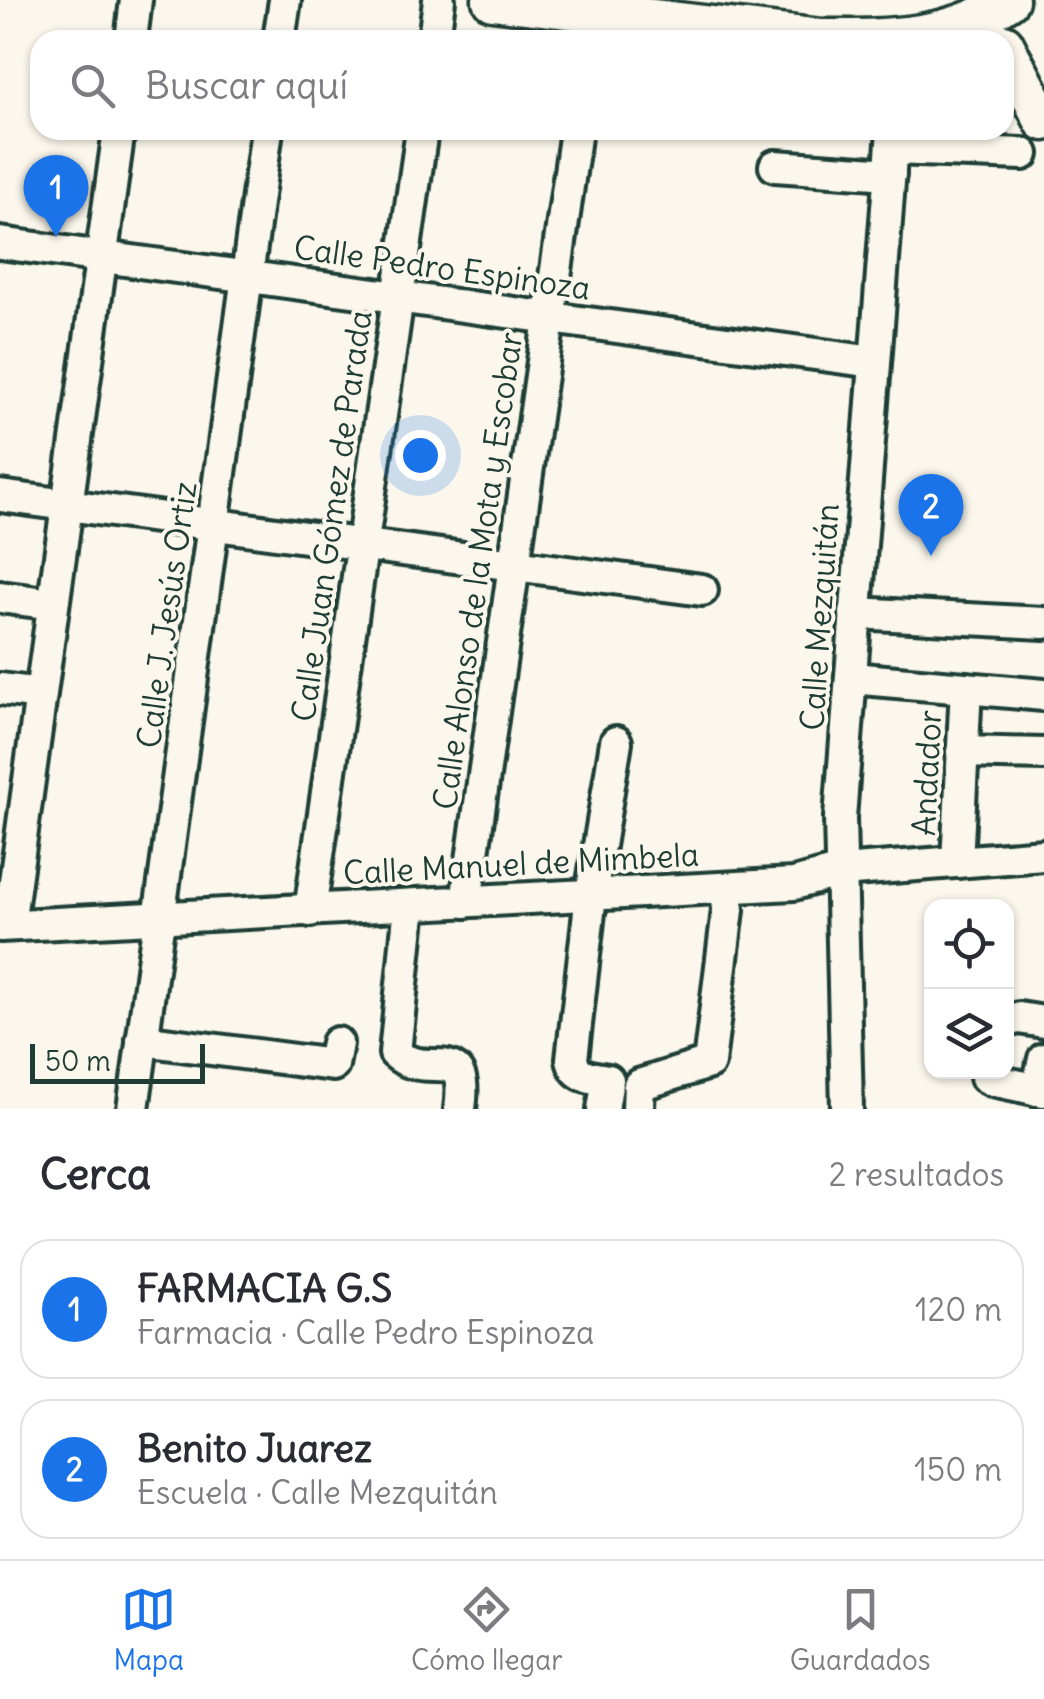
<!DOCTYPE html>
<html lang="es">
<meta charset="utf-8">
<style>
body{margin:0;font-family:Delius,sans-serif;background:#f2f2f3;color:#2b2b33}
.controls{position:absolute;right:30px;bottom:30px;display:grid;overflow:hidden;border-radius:20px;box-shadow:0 2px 8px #0004}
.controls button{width:90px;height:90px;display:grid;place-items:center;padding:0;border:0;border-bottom:2px solid #e1e1e2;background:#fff;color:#2b2b33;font:50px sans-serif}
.scale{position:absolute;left:30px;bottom:25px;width:175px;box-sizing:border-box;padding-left:10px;border:5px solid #1f3d34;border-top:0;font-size:28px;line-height:35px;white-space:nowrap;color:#1f3d34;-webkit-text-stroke:8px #fbf7ec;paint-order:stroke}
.you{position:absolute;left:420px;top:455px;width:35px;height:35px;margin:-25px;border:8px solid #fff;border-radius:50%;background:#1a73e8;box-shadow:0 0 0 15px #1a73e833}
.badge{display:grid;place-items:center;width:65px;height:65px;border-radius:50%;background:#1a73e8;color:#fff;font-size:32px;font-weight:700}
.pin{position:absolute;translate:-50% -82px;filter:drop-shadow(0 2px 5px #0008)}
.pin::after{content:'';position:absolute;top:52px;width:35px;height:30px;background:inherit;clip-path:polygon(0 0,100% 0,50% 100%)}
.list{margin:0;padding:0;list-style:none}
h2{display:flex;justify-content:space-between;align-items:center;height:130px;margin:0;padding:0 40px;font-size:42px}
h2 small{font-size:32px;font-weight:400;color:#7c7c81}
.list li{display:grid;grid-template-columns:65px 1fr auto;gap:30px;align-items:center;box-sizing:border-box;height:140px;margin:0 20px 20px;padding:0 20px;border:2px solid #e1e1e2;border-radius:30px}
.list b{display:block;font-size:38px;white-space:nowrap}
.list p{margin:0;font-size:32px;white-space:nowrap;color:#7c7c81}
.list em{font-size:32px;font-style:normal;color:#7c7c81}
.icon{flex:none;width:55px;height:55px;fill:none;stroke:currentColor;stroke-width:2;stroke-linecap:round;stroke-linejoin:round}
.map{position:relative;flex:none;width:1044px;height:1109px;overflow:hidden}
.search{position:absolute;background:#fff;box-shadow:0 2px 8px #0004;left:30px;right:30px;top:30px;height:110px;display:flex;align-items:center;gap:25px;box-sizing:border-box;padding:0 35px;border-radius:30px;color:#7c7c81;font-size:38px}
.sheet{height:450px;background:#fff}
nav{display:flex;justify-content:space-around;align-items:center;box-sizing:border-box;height:140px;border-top:2px solid #e1e1e2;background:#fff;font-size:28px;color:#7c7c81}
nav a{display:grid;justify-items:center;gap:5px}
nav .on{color:#1a73e8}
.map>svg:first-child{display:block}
</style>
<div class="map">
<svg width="1044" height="1109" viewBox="0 0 1044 1109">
<rect width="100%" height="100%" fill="#fbf7ec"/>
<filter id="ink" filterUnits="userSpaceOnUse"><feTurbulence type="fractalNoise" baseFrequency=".01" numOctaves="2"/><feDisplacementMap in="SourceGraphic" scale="20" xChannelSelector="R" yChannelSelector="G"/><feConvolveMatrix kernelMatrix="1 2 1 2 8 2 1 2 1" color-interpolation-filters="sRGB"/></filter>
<g filter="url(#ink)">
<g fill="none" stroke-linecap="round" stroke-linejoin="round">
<g stroke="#1f3d34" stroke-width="38">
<g id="minor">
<polyline points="131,40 136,0"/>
<polyline points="279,40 285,0"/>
<polyline points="434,40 439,0"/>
<polyline points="892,149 1023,154"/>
<polyline points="775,166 890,174"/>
<polyline points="0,243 874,362"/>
<polyline points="0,496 702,590"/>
<polyline points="0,597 53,604"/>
<polyline points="855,613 1044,623"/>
<polyline points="851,678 1044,695"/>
<polyline points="0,689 41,694"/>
<polyline points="962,752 1044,754"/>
<polyline points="957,862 966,688"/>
<polyline points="466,902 576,130"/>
<path d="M410 905 395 1053C427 1083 470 1037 460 1109"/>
<polyline points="310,911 422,130"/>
<polyline points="9,925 119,130"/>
<polyline points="0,926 794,884 841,871 1044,855"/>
<polyline points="1006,1021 1019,1018 1044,1022"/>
<polyline points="142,1040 333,1065 337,1043"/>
<polyline points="986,1072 986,1077 992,1080 1044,1091"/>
<polyline points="1037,1090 1044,1059"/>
<polyline points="133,1109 267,130"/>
<path d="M603 1109 608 1080C592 1077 575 1078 572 1059L591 895 616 742"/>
<polyline points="638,1109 639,1085 709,1063 728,910 726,888"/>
<polyline points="847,1109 840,818 893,130"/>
</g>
</g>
<g stroke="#1f3d34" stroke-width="45">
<g id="major">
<polyline points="492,0 830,40"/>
<path d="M824 39C890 39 953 39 1009 0"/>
<polyline points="1004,44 1044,121"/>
</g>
</g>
<use href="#minor" stroke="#fbf7ec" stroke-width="30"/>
<use href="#major" stroke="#fbf7ec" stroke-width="38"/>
</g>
</g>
<g text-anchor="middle" stroke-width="8" stroke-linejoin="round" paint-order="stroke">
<g font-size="32" fill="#1f3d34" stroke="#fbf7ec">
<text transform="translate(442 268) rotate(8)" y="11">Calle Pedro Espinoza</text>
<text transform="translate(332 516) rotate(-82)" y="11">Calle Juan Gómez de Parada</text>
<text transform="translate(478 571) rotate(-82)" y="11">Calle Alonso de la Mota y Escobar</text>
<text transform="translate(167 615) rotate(-82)" y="11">Calle J. Jesús Ortiz</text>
<text transform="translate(820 617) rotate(-86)" y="11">Calle Mezquitán</text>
<text transform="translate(927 773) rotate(-87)" y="11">Andador</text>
<text transform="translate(521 864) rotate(-3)" y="11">Calle Manuel de Mimbela</text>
</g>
</g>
</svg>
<div class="controls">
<button><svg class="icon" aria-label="locate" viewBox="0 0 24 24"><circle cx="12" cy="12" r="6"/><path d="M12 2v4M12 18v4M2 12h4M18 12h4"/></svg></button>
<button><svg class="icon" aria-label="layers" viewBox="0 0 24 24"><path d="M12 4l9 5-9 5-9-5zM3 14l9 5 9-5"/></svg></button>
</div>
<div class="scale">50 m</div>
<div class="you"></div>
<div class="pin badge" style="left:56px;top:237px">1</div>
<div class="pin badge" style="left:931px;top:556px">2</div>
<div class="search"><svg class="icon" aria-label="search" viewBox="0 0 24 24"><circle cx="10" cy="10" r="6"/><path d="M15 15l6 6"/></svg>Buscar aquí</div>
</div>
<section class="sheet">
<h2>Cerca<small>2 resultados</small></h2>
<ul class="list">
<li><span class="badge">1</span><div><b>FARMACIA G.S</b><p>Farmacia · Calle Pedro Espinoza</p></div><em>120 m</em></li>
<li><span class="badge">2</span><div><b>Benito Juarez</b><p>Escuela · Calle Mezquitán</p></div><em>150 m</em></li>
</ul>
</section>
<nav>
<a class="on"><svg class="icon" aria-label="map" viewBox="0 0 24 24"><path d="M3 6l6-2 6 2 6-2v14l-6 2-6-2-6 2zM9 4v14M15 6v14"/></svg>Mapa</a>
<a><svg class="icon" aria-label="directions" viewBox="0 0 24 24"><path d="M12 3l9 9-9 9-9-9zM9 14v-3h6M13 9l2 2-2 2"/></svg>Cómo llegar</a>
<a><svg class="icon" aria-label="saved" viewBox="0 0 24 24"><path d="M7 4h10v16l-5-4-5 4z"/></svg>Guardados</a>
</nav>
